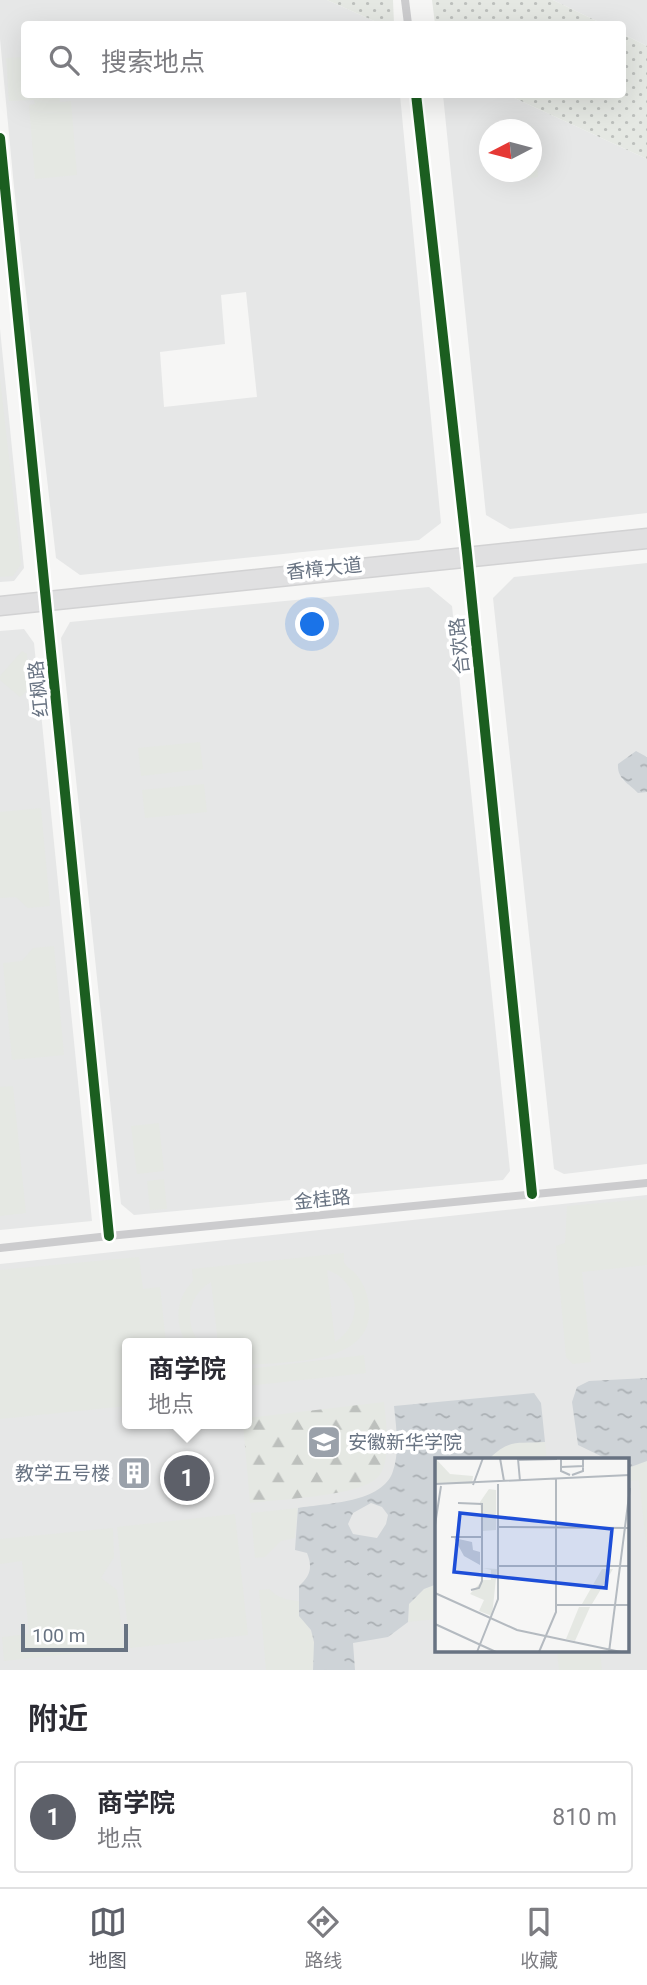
<!DOCTYPE html>
<html lang="zh">
<meta charset="utf-8">
<style>
body{margin:0;font-family:Roboto,"Noto Sans SC",sans-serif;background:#f7f7f7;color:#2b2b33}
.compass{position:absolute;left:479px;top:119px;width:63px;height:63px;border-radius:50%;background:#fff;box-shadow:0 7px 28px #0002;rotate:264deg}
.scale{position:absolute;left:21px;bottom:18px;width:107px;box-sizing:border-box;padding-left:7px;border:4px solid #687382;border-top:0;font-size:19px;line-height:24px;white-space:nowrap;color:#687382;-webkit-text-stroke:5px #fff;paint-order:stroke}
.you{position:absolute;left:313px;top:625px;width:24px;height:24px;margin:-18px;border:5px solid #fff;border-radius:50%;background:#1a73e8;box-shadow:0 0 0 10px #1a73e833}
.badge{display:grid;place-items:center;width:46px;height:46px;border-radius:50%;background:#5d6069;color:#fff;font-size:23px;font-weight:700}
.pin{position:absolute;translate:-50% -50%;border:4px solid #fff;box-shadow:0 2px 7px #0006}
.popup{position:absolute;left:122px;top:1338px;width:130px;height:91px;box-sizing:border-box;display:grid;place-content:center;border-radius:7px;background:#fff;filter:drop-shadow(0 2px 5px #0005);font-size:23px;white-space:nowrap;color:#7c7c81}
.popup b{font-size:26px;color:#2b2b33}
.popup::after{content:'';position:absolute;left:50%;top:100%;margin-left:-14px;border:14px solid transparent;border-top-color:#fff}
.list{margin:0;padding:0;list-style:none}
h2{display:flex;justify-content:space-between;align-items:center;height:91px;margin:0;padding:0 28px;font-size:30px}
h2 small{font-size:23px;font-weight:400;color:#7c7c81}
.list li{display:grid;grid-template-columns:46px 1fr auto;gap:21px;align-items:center;box-sizing:border-box;height:112px;margin:0 14px 14px;padding:0 14px;border:2px solid #e1e1e2;border-radius:7px}
.list b{display:block;font-size:26px;white-space:nowrap}
.list p{margin:0;font-size:23px;white-space:nowrap;color:#7c7c81}
.list em{font-size:23px;font-style:normal;color:#7c7c81}
.icon{flex:none;width:38px;height:38px;fill:none;stroke:currentColor;stroke-width:2;stroke-linecap:round;stroke-linejoin:round}
.map{position:relative;flex:none;width:647px;height:1670px;overflow:hidden}
.search{position:absolute;background:#fff;box-shadow:0 7px 28px #0002;left:21px;right:21px;top:21px;height:77px;display:flex;align-items:center;gap:18px;box-sizing:border-box;padding:0 24px;border-radius:7px;color:#7c7c81;font-size:26px}
.sheet{height:217px;background:#fff}
nav{display:flex;justify-content:space-around;align-items:center;box-sizing:border-box;height:98px;border-top:2px solid #e1e1e2;background:#fff;font-size:19px;color:#7c7c81}
nav a{display:grid;justify-items:center;gap:4px}
nav .on{color:#5d6069}
.map>svg:first-child{display:block}
</style>
<div class="map">
<svg width="647" height="1670" viewBox="0 0 647 1670">
<defs>
<pattern id="forest-firs" width="22" height="20" patternUnits="userSpaceOnUse" patternTransform="scale(1.75)"><rect width="22" height="20" fill="#e5e8e3"/><path d="M5 1l3.5 6h-7zM16 11l3.5 6h-7z" fill="#bdc0bd"/></pattern>
<pattern id="park-dots" width="8" height="8" patternUnits="userSpaceOnUse" patternTransform="scale(1.75)"><rect width="8" height="8" fill="#e5e8e3"/><path d="M2 2h.1M6 6h.1" fill="none" stroke="#bdc0bd" stroke-width="1.8" stroke-linecap="round"/></pattern>
<pattern id="water-ripples" width="26" height="14" patternUnits="userSpaceOnUse" patternTransform="scale(1.75)"><rect width="26" height="14" fill="#ced3d7"/><path d="M2 4q2-2 4 0t4 0M15 11q2-2 4 0t4 0" fill="none" stroke="#abb0b4"/></pattern>
</defs>
<rect width="100%" height="100%" fill="#f6f6f5"/>
<g fill="#e6e7e7" fill-rule="evenodd">
<path d="M0 0H327L381 24H24V94L400 95 441 523 419 540 80 575 56 558 14 187 0 39ZM246 292 257 397 164 407 160 352 225 344 221 295Z"/>
<polygon points="553,0 647,0 647,46 623,34 622,24 603,24"/>
<path d="M443 95H508L647 159V513L510 529 486 515ZM490 130H532V172H490Z"/>
<polygon points="0,329 24,568 14,581 0,582"/>
<polygon points="647,563 647,757 646,756 622,779 638,792 647,792 647,1164 564,1174 554,1169 493,598 514,577"/>
<polygon points="429,587 452,606 510,1171 503,1180 134,1215 121,1204 61,638 70,622"/>
<polygon points="24,629 34,643 92,1221 0,1230 0,631"/>
<path d="M647 1195V1670H0V1264ZM128 1343H246V1424H128ZM437 1460H628V1651H437Z"/>
</g>
<g fill="#e5e8e3" fill-rule="evenodd">
<polygon points="24,57 24,94 59,95 60,102 71,101 77,175 35,179 29,105 35,104 34,100 9,101 6,58"/>
<polygon points="533,126 538,177 510,180 509,172 532,172 532,130 505,129"/>
<polygon points="0,378 21,564 13,576 0,577"/>
<polygon points="22,651 27,654 29,689 20,697 0,680 0,676"/>
<polygon points="200,742 203,769 141,776 138,748"/>
<polygon points="204,784 207,812 145,818 142,790"/>
<polygon points="41,808 50,906 28,908 16,897 0,898 0,812"/>
<polygon points="54,946 64,1055 12,1060 3,963 22,961 33,948"/>
<polygon points="13,1086 26,1213 0,1216 0,1087"/>
<polygon points="159,1123 164,1171 137,1174 131,1126"/>
<polygon points="164,1179 167,1209 150,1210 147,1181"/>
<polygon points="647,1199 647,1265 582,1272 591,1362 573,1364 566,1357 556,1246 565,1243 567,1206"/>
<path d="M344 1253C344 1257 343 1261 345 1264 347 1267 350 1269 353 1271 360 1278 364 1285 367 1295 385 1366 290 1361 247 1365L246 1343H218L211 1282C188 1296 183 1322 200 1343H186C174 1322 176 1298 193 1281L192 1269ZM327 1270C361 1281 364 1324 335 1342Z"/>
<polygon points="139,1257 143,1289 160,1287 166,1343 128,1343 127,1406 0,1419 0,1270"/>
<polygon points="364,1355 366,1373 247,1386 247,1369"/>
<polygon points="514,1441 545,1442 547,1460 488,1460 496,1452"/>
<polygon points="647,1461 647,1551 639,1480 628,1481 628,1468"/>
<polygon points="298,1508 295,1538 281,1541 265,1557 255,1558 251,1513"/>
<polygon points="235,1514 248,1635 130,1648 117,1527"/>
<polygon points="113,1528 114,1557 101,1578 117,1590 124,1648 4,1661 2,1637 29,1634 22,1561 0,1564 0,1539"/>
<polygon points="437,1584 437,1619 408,1622 409,1604 424,1589"/>
<path d="M269 1589C278 1598 286 1600 299 1601 299 1622 304 1616 311 1631 316 1642 315 1658 313 1670H266L259 1590Z"/>
<polygon points="557,1651 600,1651 602,1670 559,1670"/>
</g>
<path fill="url(#forest-firs)" d="M384 1402C386 1421 392 1462 378 1477 359 1497 278 1499 250 1503L243 1424H246L247 1418Z"/>
<g fill="url(#park-dots)">
<polygon points="327,0 393,0 394,24 381,24"/>
<polygon points="432,0 553,0 603,24 435,24"/>
<polygon points="623,34 647,46 647,159 508,95 622,94"/>
</g>
<g fill="url(#water-ripples)" fill-rule="evenodd">
<path d="M636 751 647 757V792L638 793C628 783 617 779 618 764Z"/>
<polygon points="647,1378 647,1461 628,1468 628,1460 609,1460 578,1445 572,1402 577,1387 589,1381"/>
<path d="M534 1393 541 1403 545 1442C517 1444 510 1438 488 1460H437V1584L424 1589 409 1604 408 1622 388 1637 353 1643 355 1670H313L314 1642 311 1630 299 1616V1586C310 1576 313 1568 307 1553L295 1550 298 1508C327 1503 383 1503 393 1471 400 1451 396 1426 394 1406ZM371 1503 382 1507 388 1515 386 1524 377 1538 353 1534 348 1524 353 1513Z"/>
</g>
<g fill="none" stroke-linecap="round" stroke-linejoin="round">
<g stroke="#d2d2d3" stroke-width="13">
<g id="secondary">
<polyline points="0,602 647,534"/>
<polyline points="0,610 647,543"/>
</g>
</g>
<g stroke="#ccccce" stroke-width="8">
<polyline points="405,0 408,24"/>
<polyline points="416,94 467,553 532,1194"/>
<polyline points="0,138 109,1236"/>
<polyline points="0,1248 109,1236 647,1183"/>
</g>
<use href="#secondary" stroke="#e0e0e1" stroke-width="10"/>
<g stroke="#fff" stroke-width="15">
<g id="cycleway">
<polyline points="416,94 467,553 532,1194"/>
<polyline points="0,138 109,1236"/>
</g>
</g>
<use href="#cycleway" stroke="#1b5e20" stroke-width="10"/>
</g>
<defs>
<g id="university-square" transform="scale(1.75)"><rect x="-9" y="-9" width="18" height="18" rx="4" fill="#9aa1aa" stroke="#fff"/><path d="M0-5L7-2L0 1L-7-2ZM-4 1L0 2.5L4 1V4Q0 6-4 4Z" fill="#fff"/></g>
<g id="building-square" transform="scale(1.75)"><rect x="-9" y="-9" width="18" height="18" rx="4" fill="#9aa1aa" stroke="#fff"/><path d="M-4-6H4V6H1V3H-1V6H-4ZM-2.5-4.3h1.7v1.8h-1.7ZM.8-4.3h1.7v1.8H.8ZM-2.5-1h1.7V.8h-1.7ZM.8-1h1.7V.8H.8Z" fill="#fff"/></g>
</defs>
<g fill-rule="evenodd">
<use href="#university-square" x="324" y="1442"/>
<use href="#building-square" x="134" y="1473"/>
</g>
<g text-anchor="middle" stroke-width="7" stroke-linejoin="round" paint-order="stroke">
<g font-size="19" fill="#687382" stroke="#fff">
<text transform="translate(324 568) rotate(-6)" y="7">香樟大道</text>
<text transform="translate(459 646) rotate(-96)" y="7">合欢路</text>
<text transform="translate(38 689) rotate(-96)" y="7">红枫路</text>
<text transform="translate(322 1199) rotate(-6)" y="7">金桂路</text>
</g>
<g font-size="19" fill="#687382" stroke="#fff" text-anchor="start">
<text x="348" y="1449">安徽新华学院</text>
<text x="110" y="1480" text-anchor="end">教学五号楼</text>
</g>
</g>
<g transform="translate(435 1458)">
<rect width="194" height="194" fill="#f6f6f5"/>
<path d="M54 31 61 32V72L48 73 45 44ZM48 110 62 111 57 158 44 153 49 142 35 136 48 122H56V112Z" fill="#e5e8e3"/>
<path d="M0 0 15 16 38 18 37 26H0ZM167 111H178L157 146H147ZM144 149H155L140 183 131 181Z" fill="#e5e8e3"/>
<path d="M19 80 37 84 38 92 45 94V107L29 98Z" fill="#ced3d7"/>
<path fill="none" stroke="#b4bac0" stroke-width="2" d="M65 0 69 23M83 1 85 23M83 2 122 1M126 9 149 8M135 17 126 13V1H148V13L137 17M0 26 195 17M38 27 48 0M23 45 47 46V123L44 130 36 132M0 67 6 28M64 69 195 70M16 79H47M63 108H195M0 135 82 172 186 194M121 147H195M0 166 61 194M42 194 63 141V26M104 194 121 154V21M174 194 195 30"/>
<path fill="#1d4ed8" fill-opacity="0.15" stroke="#1d4ed8" stroke-width="3.5" d="M25 55 177 71 171 130 19 114Z"/>
<rect width="194" height="194" fill="none" stroke="#687382" stroke-width="3.5"/>
</g>
</svg>
<svg class="compass" viewBox="-18 -18 36 36"><path d="M0-13l5 13h-10z" fill="#e53935"/><path d="M0 13l5-13h-10z" fill="#7c7c81"/></svg>
<div class="scale">100 m</div>
<div class="you"></div>
<div class="pin badge" style="left:187px;top:1478px">1</div>
<div class="popup"><b>商学院</b>地点</div>
<div class="search"><svg class="icon" aria-label="search" viewBox="0 0 24 24"><circle cx="10" cy="10" r="6"/><path d="M15 15l6 6"/></svg>搜索地点</div>
</div>
<section class="sheet">
<h2>附近<small></small></h2>
<ul class="list">
<li><span class="badge">1</span><div><b>商学院</b><p>地点</p></div><em>810 m</em></li>
</ul>
</section>
<nav>
<a class="on"><svg class="icon" aria-label="map" viewBox="0 0 24 24"><path d="M3 6l6-2 6 2 6-2v14l-6 2-6-2-6 2zM9 4v14M15 6v14"/></svg>地图</a>
<a><svg class="icon" aria-label="directions" viewBox="0 0 24 24"><path d="M12 3l9 9-9 9-9-9zM9 14v-3h6M13 9l2 2-2 2"/></svg>路线</a>
<a><svg class="icon" aria-label="saved" viewBox="0 0 24 24"><path d="M7 4h10v16l-5-4-5 4z"/></svg>收藏</a>
</nav>
